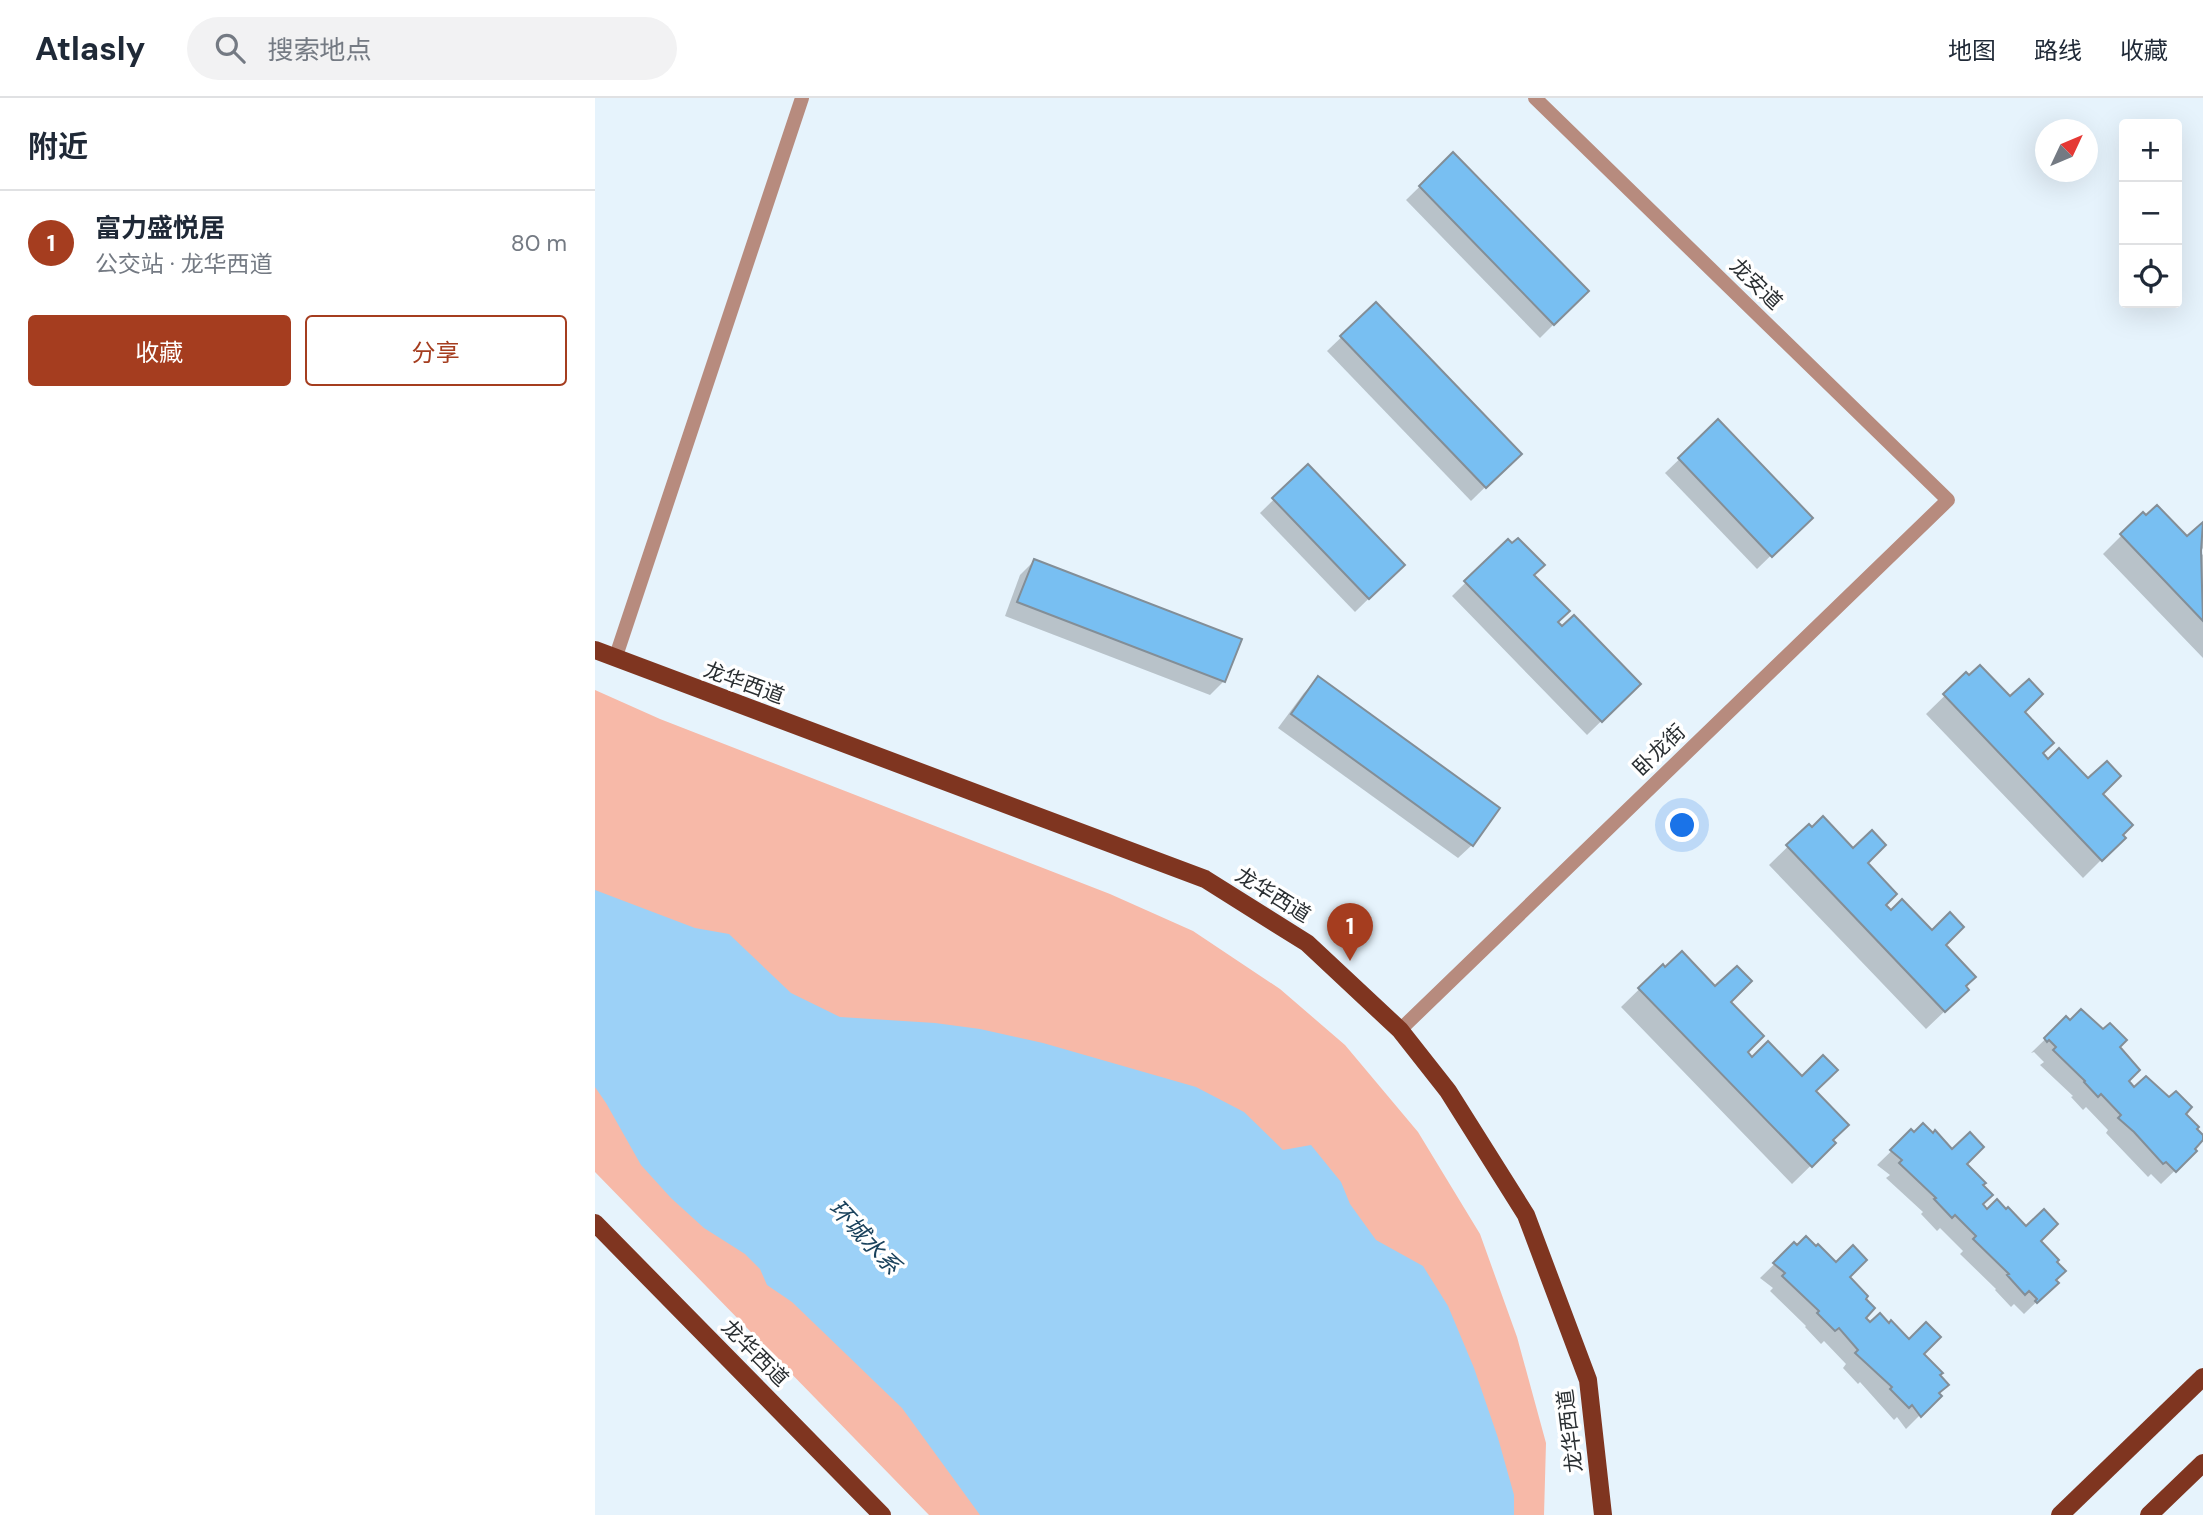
<!DOCTYPE html>
<html lang="zh">
<meta charset="utf-8">
<style>
body{margin:0;font-family:"DM Sans","Noto Sans SC",sans-serif;background:#f2f2f3;color:#1f2937}
.controls{position:absolute;right:21px;top:21px;display:grid;overflow:hidden;border-radius:7px;box-shadow:0 7px 28px #0002}
.controls button{width:63px;height:63px;display:grid;place-items:center;padding:0;border:0;border-bottom:2px solid #e0e1e3;background:#fff;color:#1f2937;font:35px sans-serif}
.compass{position:absolute;left:1440px;top:21px;width:63px;height:63px;border-radius:50%;background:#fff;box-shadow:0 7px 28px #0002;rotate:46deg}
.you{position:absolute;left:1088px;top:728px;width:24px;height:24px;margin:-18px;border:5px solid #fff;border-radius:50%;background:#1a73e8;box-shadow:0 0 0 10px #1a73e833}
.badge{display:grid;place-items:center;width:46px;height:46px;border-radius:50%;background:#a53d1f;color:#fff;font-size:23px;font-weight:700}
.pin{position:absolute;translate:-50% -58px;filter:drop-shadow(0 2px 4px #0008)}
.pin::after{content:'';position:absolute;top:37px;width:24px;height:21px;background:inherit;clip-path:polygon(0 0,100% 0,50% 100%)}
.list{margin:0;padding:0;list-style:none}
h2{display:flex;justify-content:space-between;align-items:center;height:91px;margin:0;padding:0 28px;font-size:30px}
h2 small{font-size:23px;font-weight:400;color:#747a83}
.list li{display:grid;grid-template-columns:46px 1fr auto;gap:21px;align-items:center;box-sizing:border-box;height:105px;padding:0 28px;border-top:2px solid #e0e1e3}
.list b{display:block;font-size:26px;white-space:nowrap}
.list p{margin:0;font-size:23px;white-space:nowrap;color:#747a83}
.list em{font-size:23px;font-style:normal;color:#747a83}
.actions{display:flex;gap:14px;padding:21px 28px}
.actions a{flex:1;padding:16px 0;border:2px solid #a53d1f;border-radius:7px;text-align:center;font-size:24px;color:#a53d1f}
.actions .main{background:#a53d1f;color:#fff}
.icon{flex:none;width:38px;height:38px;fill:none;stroke:currentColor;stroke-width:2;stroke-linecap:round;stroke-linejoin:round}
.map{position:relative;flex:none;width:1608px;height:1417px;overflow:hidden}
header{display:flex;align-items:center;gap:42px;box-sizing:border-box;height:98px;padding:0 35px;background:#fff;border-bottom:2px solid #e0e1e3}
header strong{font-size:33px}
nav{display:flex;gap:38px;margin-inline-start:auto;font-size:24px}
.search{width:490px;height:63px;background:#f2f2f3;display:flex;align-items:center;gap:18px;box-sizing:border-box;padding:0 24px;border-radius:38px;color:#747a83;font-size:26px}
main{display:flex}
aside{flex:1;background:#fff}
.map>svg:first-child{display:block}
</style>
<header>
<strong>Atlasly</strong>
<div class="search"><svg class="icon" aria-label="search" viewBox="0 0 24 24"><circle cx="10" cy="10" r="6"/><path d="M15 15l6 6"/></svg>搜索地点</div>
<nav><a>地图</a><a>路线</a><a>收藏</a></nav>
</header>
<main>
<aside>
<h2>附近<small></small></h2>
<ul class="list">
<li><span class="badge">1</span><div><b>富力盛悦居</b><p>公交站 · 龙华西道</p></div><em>80 m</em></li>
</ul>
<div class="actions"><a class="main">收藏</a><a>分享</a></div>
</aside>
<div class="map">
<svg width="1608" height="1417" viewBox="0 0 1608 1417">
<rect width="100%" height="100%" fill="#e6f3fc"/>
<polygon fill="#f7b9a8" points="0,592 65,621 515,796 598,833 685,891 750,947 823,1034 885,1136 922,1239 951,1345 949,1417 334,1417 0,1074"/>
<polygon fill="#9cd1f7" points="0,792 100,830 134,836 196,895 245,919 340,925 385,931 448,945 601,989 649,1014 688,1052 716,1047 746,1084 755,1106 781,1142 828,1168 853,1208 879,1270 903,1340 919,1397 919,1417 385,1417 307,1310 197,1204 172,1187 165,1171 150,1156 109,1130 76,1100 46,1067 11,1005 0,989"/>
<g fill="#0003">
<polygon points="858,56 992,193 945,240 811,102"/>
<polygon points="781,206 924,356 876,403 732,253"/>
<polygon points="1123,324 1215,420 1162,471 1070,375"/>
<polygon points="713,368 808,467 760,514 665,415"/>
<polygon points="1548,416 1592,441 1608,426 1608,450 1605,454 1608,457 1608,560 1508,456"/>
<polygon points="913,443 937,477 961,524 1044,586 992,637 857,498"/>
<polygon points="439,463 629,583 615,597 410,518 425,477"/>
<polygon points="1371,577 1428,614 1446,655 1510,758 1488,780 1331,616"/>
<polygon points="723,581 877,747 863,760 683,630 709,595"/>
<polygon points="1214,728 1271,765 1289,807 1296,814 1337,834 1349,848 1353,910 1331,931 1174,767"/>
<polygon points="1068,868 1133,904 1151,954 1157,961 1219,993 1236,1042 1239,1045 1197,1086 1026,909"/>
<polygon points="1471,921 1523,949 1532,983 1539,991 1589,1016 1608,1040 1598,1051 1600,1053 1566,1086 1556,1076 1553,1079 1511,1035 1513,1032 1491,1009 1488,1012 1476,999 1478,998 1445,967 1449,964 1439,954 1436,955"/>
<polygon points="1316,1034 1370,1066 1386,1087 1386,1107 1392,1113 1444,1143 1461,1185 1429,1216 1419,1206 1416,1209 1400,1192 1401,1191 1365,1156 1368,1153 1345,1130 1342,1133 1326,1116 1328,1114 1291,1080 1295,1077 1282,1067"/>
<polygon points="1199,1147 1253,1179 1269,1220 1275,1226 1327,1256 1344,1298 1311,1331 1302,1319 1299,1322 1265,1284 1263,1286 1248,1270 1251,1266 1229,1243 1226,1246 1210,1229 1211,1228 1175,1193 1178,1190 1165,1180"/>
</g>
<g fill="#78bff2" stroke="#838e97" stroke-width="2">
<polygon points="858,54 994,193 959,227 824,88"/>
<polygon points="781,204 927,356 891,390 745,238"/>
<polygon points="1123,321 1218,420 1177,459 1083,360"/>
<polygon points="713,366 810,467 774,501 677,400"/>
<polygon points="1562,407 1592,438 1608,424 1606,453 1608,523 1525,436 1548,414 1551,417"/>
<polygon points="923,440 950,467 939,477 975,513 963,524 967,528 979,517 1046,586 1007,624 869,483 913,441 917,445"/>
<polygon points="439,461 647,541 630,584 422,504"/>
<polygon points="1385,567 1415,598 1434,581 1448,596 1430,614 1459,645 1448,655 1453,661 1464,650 1493,680 1512,663 1526,678 1508,696 1538,727 1528,737 1531,740 1507,763 1348,596 1371,574 1374,577"/>
<polygon points="723,578 905,710 878,748 696,616"/>
<polygon points="1228,718 1258,750 1277,732 1291,747 1273,765 1302,796 1291,807 1296,812 1307,801 1337,832 1355,814 1369,829 1351,847 1381,879 1371,888 1374,892 1350,914 1191,747 1214,726 1217,729"/>
<polygon points="1087,853 1120,888 1142,868 1157,883 1136,904 1169,938 1153,954 1157,959 1173,943 1207,978 1228,957 1243,972 1221,993 1254,1027 1238,1042 1241,1045 1217,1069 1043,890 1068,866 1070,869"/>
<polygon points="1486,911 1508,931 1515,925 1532,942 1525,949 1545,972 1534,983 1539,989 1551,978 1574,999 1581,993 1597,1009 1591,1016 1604,1029 1602,1031 1608,1037 1608,1042 1600,1051 1602,1053 1581,1074 1571,1064 1568,1066 1539,1034 1523,1020 1526,1017 1506,996 1503,999 1489,984 1490,983 1458,952 1461,949 1454,942 1452,944 1449,940 1471,918 1475,922"/>
<polygon points="1328,1025 1338,1035 1340,1032 1357,1051 1375,1034 1389,1049 1372,1066 1391,1085 1388,1087 1398,1097 1388,1106 1392,1111 1402,1101 1411,1111 1413,1109 1431,1128 1449,1111 1463,1126 1446,1143 1464,1162 1462,1164 1471,1173 1461,1182 1464,1185 1442,1205 1440,1203 1442,1201 1434,1193 1430,1197 1412,1177 1414,1176 1378,1141 1381,1138 1360,1117 1357,1120 1339,1101 1341,1100 1304,1065 1307,1062 1295,1052 1316,1031 1319,1034"/>
<polygon points="1211,1138 1221,1148 1223,1146 1241,1164 1258,1147 1272,1162 1255,1179 1273,1198 1271,1201 1280,1210 1271,1220 1275,1224 1285,1215 1294,1225 1296,1222 1314,1241 1331,1224 1346,1239 1329,1256 1348,1275 1345,1277 1354,1287 1344,1295 1347,1298 1326,1319 1317,1307 1314,1310 1295,1291 1297,1289 1260,1255 1263,1252 1244,1230 1240,1233 1222,1215 1224,1213 1187,1178 1190,1175 1178,1165 1199,1144 1202,1147"/>
</g>
<g fill="none" stroke-linecap="round" stroke-linejoin="round">
<polyline stroke="#b78b7e" stroke-width="14" points="20,561 207,0"/>
<polyline stroke="#b78b7e" stroke-width="14" points="805,932 1353,402 940,0"/>
<g stroke="#7f3520" stroke-width="18">
<polyline points="0,552 610,781 712,845 805,932 853,993 931,1117 993,1282 1008,1417"/>
<polyline points="0,1125 287,1417"/>
<polyline points="1465,1417 1608,1279"/>
<polyline points="1554,1417 1608,1365"/>
</g>
</g>
<g text-anchor="middle" stroke-width="7" stroke-linejoin="round" paint-order="stroke">
<g font-size="21" fill="#2a2f32" stroke="#fff">
<text transform="translate(1161 186) rotate(44)" y="7">龙安道</text>
<text transform="translate(149 585) rotate(20)" y="7">龙华西道</text>
<text transform="translate(1064 652) rotate(-44)" y="7">卧龙街</text>
<text transform="translate(678 797) rotate(32)" y="7">龙华西道</text>
<text transform="translate(160 1255) rotate(45)" y="7">龙华西道</text>
<text transform="translate(975 1333) rotate(-97)" y="7">龙华西道</text>
</g>
<g font-size="23" font-style="italic" fill="#1a425c" stroke="#fff">
<text transform="translate(270 1139) rotate(47)" y="8">环城水系</text>
</g>
</g>
</svg>
<div class="controls">
<button>+</button>
<button>−</button>
<button><svg class="icon" aria-label="locate" viewBox="0 0 24 24"><circle cx="12" cy="12" r="6"/><path d="M12 2v4M12 18v4M2 12h4M18 12h4"/></svg></button>
</div>
<svg class="compass" viewBox="-18 -18 36 36"><path d="M0-13l5 13h-10z" fill="#e53935"/><path d="M0 13l5-13h-10z" fill="#747a83"/></svg>
<div class="you"></div>
<div class="pin badge" style="left:755px;top:863px">1</div>
</div>
</main>
